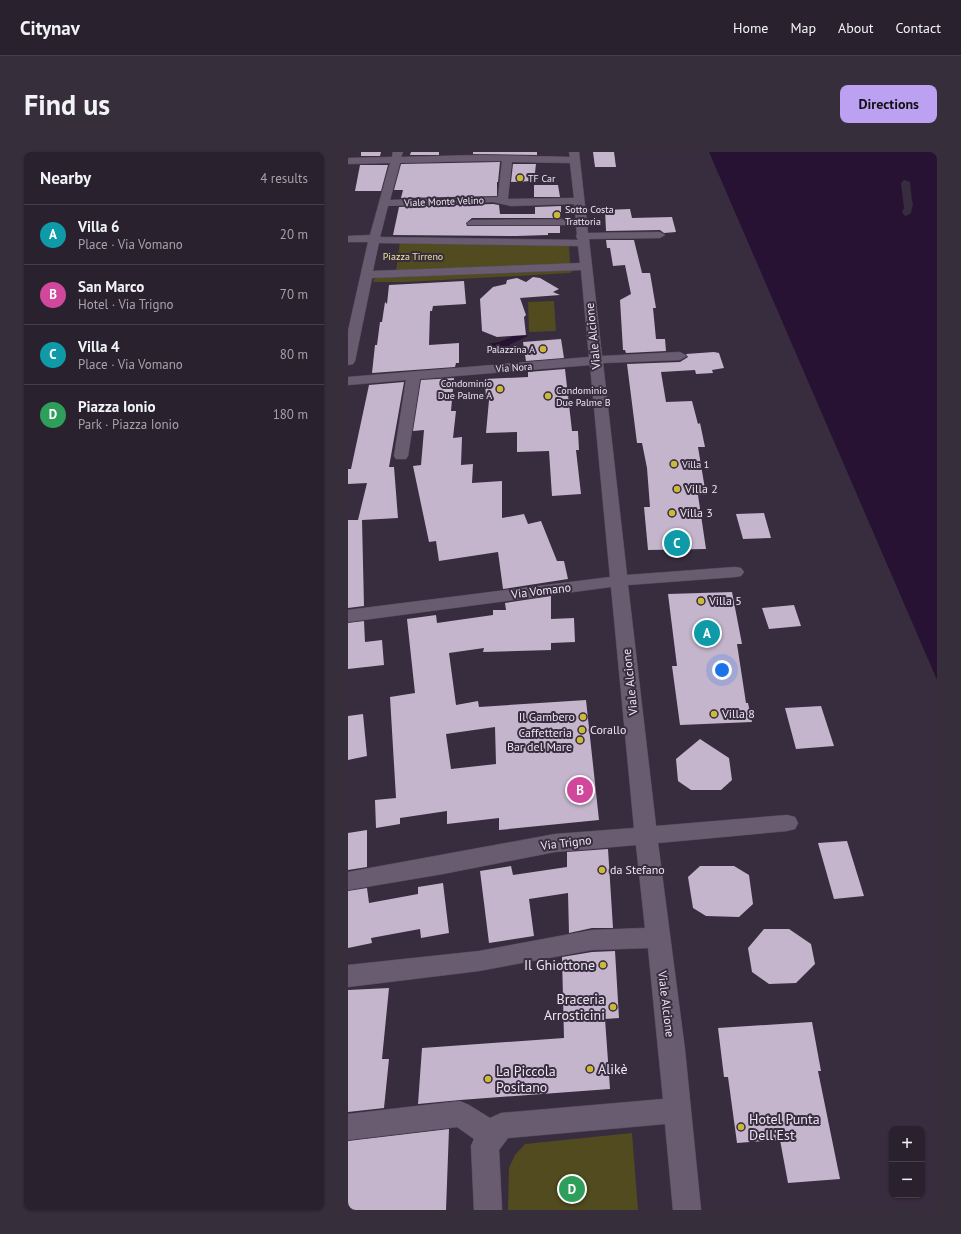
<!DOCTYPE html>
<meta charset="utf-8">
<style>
body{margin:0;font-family:"PT Sans",sans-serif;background:#362e3b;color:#f1f3f6}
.controls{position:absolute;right:12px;bottom:12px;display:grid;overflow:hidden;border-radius:8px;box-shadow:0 1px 3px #0004}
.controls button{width:36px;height:36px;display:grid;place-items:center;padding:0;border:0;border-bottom:1px solid #463e4b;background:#2a212f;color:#f1f3f6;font:20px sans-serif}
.you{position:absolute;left:374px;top:518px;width:14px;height:14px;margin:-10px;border:3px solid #fff;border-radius:50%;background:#1a73e8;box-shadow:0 0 0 6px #1a73e833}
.badge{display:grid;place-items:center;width:26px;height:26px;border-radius:50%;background:#bca0f2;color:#fff;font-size:13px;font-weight:700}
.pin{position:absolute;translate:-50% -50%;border:2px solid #fff;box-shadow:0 1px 4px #0006}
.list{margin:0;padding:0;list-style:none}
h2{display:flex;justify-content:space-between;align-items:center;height:52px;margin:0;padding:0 16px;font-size:17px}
h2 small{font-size:13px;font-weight:400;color:#a5a3aa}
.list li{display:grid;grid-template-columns:26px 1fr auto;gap:12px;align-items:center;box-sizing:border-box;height:60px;padding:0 16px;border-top:1px solid #463e4b}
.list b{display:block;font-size:15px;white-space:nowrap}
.list p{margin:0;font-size:13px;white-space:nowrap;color:#a5a3aa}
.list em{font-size:13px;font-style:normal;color:#a5a3aa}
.map{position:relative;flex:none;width:589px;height:1058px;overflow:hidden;border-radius:8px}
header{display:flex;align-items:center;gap:24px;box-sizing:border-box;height:56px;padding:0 20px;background:#2a212f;border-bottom:1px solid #463e4b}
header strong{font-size:19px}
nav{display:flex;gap:22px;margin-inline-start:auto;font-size:14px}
.intro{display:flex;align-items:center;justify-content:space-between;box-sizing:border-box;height:96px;padding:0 24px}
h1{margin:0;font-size:28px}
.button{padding:10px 18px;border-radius:8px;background:#bca0f2;color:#111;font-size:14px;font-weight:700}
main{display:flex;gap:24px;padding:0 24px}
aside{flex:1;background:#2a212f;border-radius:8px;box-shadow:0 1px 3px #0004}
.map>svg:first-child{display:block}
</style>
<header>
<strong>Citynav</strong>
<nav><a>Home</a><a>Map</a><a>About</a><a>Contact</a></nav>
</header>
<div class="intro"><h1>Find us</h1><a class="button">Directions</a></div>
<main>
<aside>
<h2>Nearby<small>4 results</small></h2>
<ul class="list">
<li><span class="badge" style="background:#0f9aa8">A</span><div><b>Villa 6</b><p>Place · Via Vomano</p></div><em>20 m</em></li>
<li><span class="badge" style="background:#d1479c">B</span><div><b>San Marco</b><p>Hotel · Via Trigno</p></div><em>70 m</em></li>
<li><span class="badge" style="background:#0f9aa8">C</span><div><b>Villa 4</b><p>Place · Via Vomano</p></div><em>80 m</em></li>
<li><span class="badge" style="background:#2e9e5b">D</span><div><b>Piazza Ionio</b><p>Park · Piazza Ionio</p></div><em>180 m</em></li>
</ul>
</aside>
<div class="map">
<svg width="589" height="1058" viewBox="0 0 589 1058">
<rect width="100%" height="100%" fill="#382c3f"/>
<g fill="#514b1f">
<polygon points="52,90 221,92 222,112 48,119"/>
<polygon points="228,117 222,121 58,130 25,130 26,127 32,125"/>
<polygon points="206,149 208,179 181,180 180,150"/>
<polygon points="284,981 290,1058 160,1058 161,1016 167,1003 177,992"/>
</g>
<g fill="#281234">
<polygon points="361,0 589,0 589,528"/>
<polygon points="173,181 180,184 161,193 168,198 164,201 158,200 154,196 146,202 139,200 139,192 151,190"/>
</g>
<polygon fill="#382c3f" points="556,28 562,30 564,49 565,52 563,61 560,63 557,64 554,60 556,56 553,31"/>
<g fill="#c4b5cd" fill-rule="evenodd">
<polygon points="13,0 33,0 32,4 13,4"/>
<polygon points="63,0 91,0 91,3 62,3"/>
<polygon points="125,0 189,0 189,3 125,2"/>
<polygon points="245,0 266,0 268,15 247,15"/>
<polygon points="152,10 150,30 149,30 149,44 53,46 55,38 46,38 53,12"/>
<polygon points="165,12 188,12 186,29 163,30"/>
<polygon points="12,13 40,13 33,39 7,39"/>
<polygon points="186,33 210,33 212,45 186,45"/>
<polygon points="145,52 151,53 152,62 187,62 187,55 213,54 213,66 124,66 118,71 119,74 212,74 212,81 200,81 200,83 168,84 45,83 51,55"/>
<polygon points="282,57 284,66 324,65 328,80 316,81 312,78 258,79 257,58"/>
<polygon points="258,88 286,88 294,121 302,121 308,156 305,156 308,187 317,187 318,199 278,201 277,198 275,198 272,148 283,142 277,113 265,114 262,96 259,96"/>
<polygon points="185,125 192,126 211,137 205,140 212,143 172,146 178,163 176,165 178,183 149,185 134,179 132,147 145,135 158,132 159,128 169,126 178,130"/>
<polygon points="116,129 118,152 85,154 84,159 82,159 81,193 111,191 111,211 108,211 107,215 24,221 27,193 29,193 32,170 34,170 37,150 39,152 41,133"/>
<polygon points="213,187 216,206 178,209 175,190"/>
<polygon points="366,200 371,201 376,216 364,218 365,221 348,222 347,218 313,220 318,250 344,249 350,272 352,271 357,295 350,295 358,343 350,343 358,397 300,398 296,355 302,355 299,316 294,291 289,291 279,212 332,210 340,205 338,202"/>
<polygon points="217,217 224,279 230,279 231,298 228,298 233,342 204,344 201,299 169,300 169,280 138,281 141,248 138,248 137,227 180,225 180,220"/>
<polygon points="106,226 103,259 108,259 105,286 114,285 113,313 125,312 124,331 154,329 154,366 176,362 180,372 193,369 209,409 216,409 220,427 155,437 150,400 91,409 88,389 81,390 65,314 73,313 76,278 65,279 73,228"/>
<polygon points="56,230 41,315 46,315 50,366 14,368 16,454 0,456 0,368 10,368 19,331 0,332 0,317 3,317 21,233"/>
<polygon points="416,361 423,386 395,387 388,362"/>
<polygon points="384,440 394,492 389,492 398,551 400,551 404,570 332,573 324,514 329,514 320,442"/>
<path d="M203 444V467L226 466 227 490 203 491V498L135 500 136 496 101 501 108 553 130 549 131 555 238 548 251 668 151 678V666L99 672V659L52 666V672L28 676 27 648 48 646 42 545 67 541 59 467 88 463 89 471 145 463V458H158L157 451ZM147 575 148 612 103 617 98 582Z"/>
<polygon points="446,453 453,474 421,477 414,456"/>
<polygon points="16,469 17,490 34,488 36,513 0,517 0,471"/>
<polygon points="473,554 486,594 448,597 437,556"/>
<polygon points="15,562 19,604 0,608 0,564"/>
<polygon points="352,587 381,606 384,628 373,638 343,638 330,629 328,607"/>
<polygon points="19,678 19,715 0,718 0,681"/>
<polygon points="499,689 516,744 486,747 470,691"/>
<polygon points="260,697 265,776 244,776 221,781 220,741 181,747 186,784 141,791 132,719 163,714 165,723 219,715 219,700"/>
<polygon points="352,714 386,714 401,723 405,752 391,765 358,764 345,756 340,725"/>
<polygon points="95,731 101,781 73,786 72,777 23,786 24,791 0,796 0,739 19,736 21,751 70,742 70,735"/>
<polygon points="416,777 441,777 463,792 467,812 448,831 421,832 404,820 400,796"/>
<polygon points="267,799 271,866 257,867 262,937 112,948 70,952 74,896 216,886 214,805 244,800"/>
<polygon points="41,836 34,907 41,907 36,956 0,960 0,838"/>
<polygon points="464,870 473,919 470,919 492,1027 440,1031 432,988 389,991 380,925 376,925 370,876"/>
<polygon points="101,977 98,1058 0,1058 0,989"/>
</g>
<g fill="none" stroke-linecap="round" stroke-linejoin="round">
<g stroke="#554a5b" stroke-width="1">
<path id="minor" d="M45 0H55L53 5 132 3 222 5 221 0H231L240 81 312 80 317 83 312 86 241 87 254 204 332 200 339 204 332 208 255 211 279 423 387 415 393 416 396 420 393 424 387 425 280 433 308 674 439 663 447 665 450 671 447 677 439 679 310 691 337 898 353 1058H325L317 972 160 986 151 998 154 1058H126L123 994 126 987 109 975 0 988V962L112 949 121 953 142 966 153 961 315 947 300 796 244 798 131 819 0 835V813L131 799 244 778 297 776 288 693 207 700 95 722 0 738V720L207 682 286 676 263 435 0 470V458L262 425 242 213 72 227 60 304 58 307H48L46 304 58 228 0 233V225L241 205 233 118 24 126 7 209 5 212 0 213V179L20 90H0V84L22 83 42 11 0 12V6L44 5ZM132 9H154L150 45 42 48 52 11ZM164 10 222 11 226 46 160 47ZM145 50 163 54 226 52 228 67 124 68 119 71 120 73H228L229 82 228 84 230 88 32 85 40 54ZM31 91 230 94 232 111 25 119Z"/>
</g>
<use href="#minor" fill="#695c71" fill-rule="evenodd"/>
</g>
<g fill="#cbb939" stroke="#382c3f" stroke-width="1.5">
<circle cx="172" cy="26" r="4"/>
<circle cx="209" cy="63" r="4"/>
<circle cx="195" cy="197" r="4"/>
<circle cx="152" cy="237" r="4"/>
<circle cx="200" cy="244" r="4"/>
<circle cx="326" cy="312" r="4"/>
<circle cx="329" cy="337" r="4"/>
<circle cx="324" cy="361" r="4"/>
<circle cx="353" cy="449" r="4"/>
<circle cx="366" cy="562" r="4"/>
<circle cx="235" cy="565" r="4"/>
<circle cx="234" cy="578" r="4"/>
<circle cx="232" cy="588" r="4"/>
<circle cx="254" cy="718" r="4"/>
<circle cx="255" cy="813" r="4"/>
<circle cx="265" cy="855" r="4"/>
<circle cx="242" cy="917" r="4"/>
<circle cx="140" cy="927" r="4"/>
<circle cx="393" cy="975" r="4"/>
</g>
<g text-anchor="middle" stroke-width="4" stroke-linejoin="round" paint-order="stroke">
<g font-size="10" fill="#ede5f2" stroke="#382c3f" text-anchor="start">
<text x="180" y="30">TF Car</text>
<text x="217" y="61">Sotto Costa<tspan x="217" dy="12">Trattoria</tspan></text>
<text x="187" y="201" text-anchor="end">Palazzina A</text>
<text x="144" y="235" text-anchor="end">Condominio<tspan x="144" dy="12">Due Palme A</tspan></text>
<text x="208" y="242">Condominio<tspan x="208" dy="12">Due Palme B</tspan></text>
<text x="334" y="316">Villa 1</text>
</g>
<g font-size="10" fill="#ede5f2" stroke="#382c3f">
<text transform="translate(96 49) rotate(-2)" y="4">Viale Monte Velino</text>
<text transform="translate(166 215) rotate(-4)" y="4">Via Nora</text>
</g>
<g font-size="10" fill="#ede294" stroke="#382c3f">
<text x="65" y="108">Piazza Tirreno</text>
</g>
<g font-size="12" fill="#ede5f2" stroke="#382c3f">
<text transform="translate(245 184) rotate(-96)" y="4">Viale Alcione</text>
<text transform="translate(193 439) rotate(-7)" y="4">Via Vomano</text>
<text transform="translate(282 530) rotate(-96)" y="4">Viale Alcione</text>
<text transform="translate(218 691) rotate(-7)" y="4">Via Trigno</text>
<text transform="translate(318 852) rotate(83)" y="4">Viale Alcione</text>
</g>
<g font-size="12" fill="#ede5f2" stroke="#382c3f" text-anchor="start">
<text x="337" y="341">Villa 2</text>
<text x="332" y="365">Villa 3</text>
<text x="361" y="453">Villa 5</text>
<text x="374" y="566">Villa 8</text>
<text x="227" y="569" text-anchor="end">Il Gambero</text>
<text x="242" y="582">Corallo</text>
<text x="224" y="585" text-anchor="end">Caffetteria<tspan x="224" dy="14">Bar del Mare</tspan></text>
<text x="262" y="722">da Stefano</text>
</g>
<g font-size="14" fill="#ede5f2" stroke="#382c3f" text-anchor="start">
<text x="247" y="818" text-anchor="end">Il Ghiottone</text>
<text x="257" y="852" text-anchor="end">Braceria<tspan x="257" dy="16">Arrosticini</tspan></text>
<text x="250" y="922">Alikè</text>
<text x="148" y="924">La Piccola<tspan x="148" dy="16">Positano</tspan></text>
<text x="401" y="972">Hotel Punta<tspan x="401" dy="16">Dell'Est</tspan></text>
</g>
</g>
</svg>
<div class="controls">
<button>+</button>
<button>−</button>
</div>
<div class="you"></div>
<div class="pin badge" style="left:359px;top:481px;background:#0f9aa8">A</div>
<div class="pin badge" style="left:232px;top:638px;background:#d1479c">B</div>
<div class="pin badge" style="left:329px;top:391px;background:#0f9aa8">C</div>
<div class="pin badge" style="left:224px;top:1037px;background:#2e9e5b">D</div>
</div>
</main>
